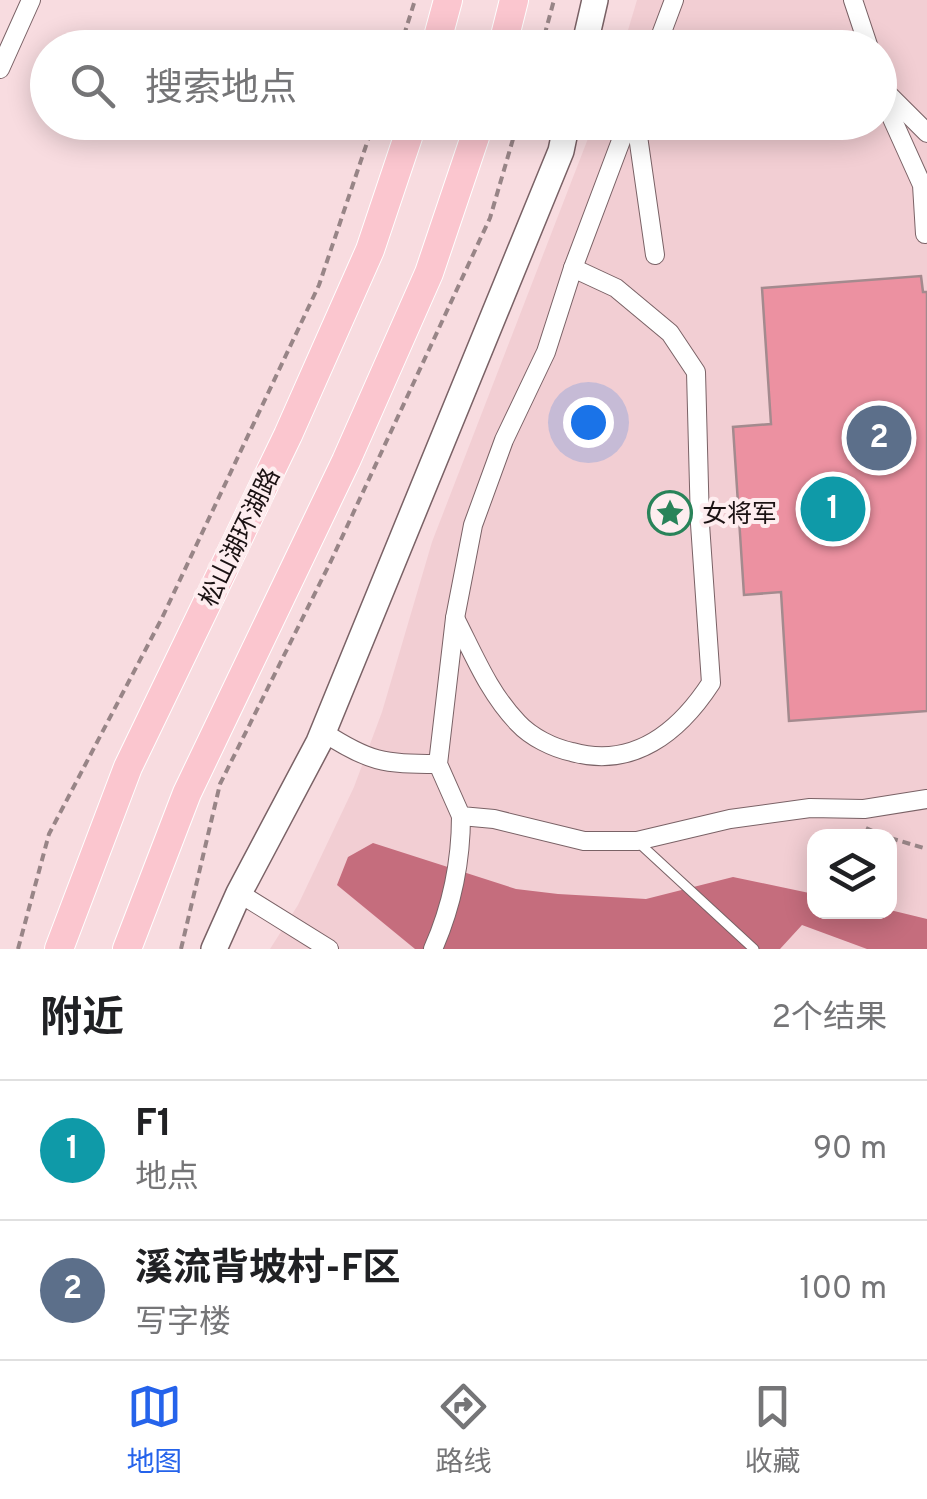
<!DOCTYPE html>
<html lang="zh">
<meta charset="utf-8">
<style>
body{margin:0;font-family:Overpass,"Noto Sans SC",sans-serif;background:#f2f2f2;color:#202124}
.controls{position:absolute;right:30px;bottom:30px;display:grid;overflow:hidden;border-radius:20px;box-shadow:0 5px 25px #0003}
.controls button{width:90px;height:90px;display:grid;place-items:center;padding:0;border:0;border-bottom:2px solid #e0e0e0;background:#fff;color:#202124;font:50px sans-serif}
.you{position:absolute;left:588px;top:422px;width:35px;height:35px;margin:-25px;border:8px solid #fff;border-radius:50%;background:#1a73e8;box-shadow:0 0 0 15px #1a73e833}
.badge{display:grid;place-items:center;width:65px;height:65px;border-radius:50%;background:#2563eb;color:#fff;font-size:32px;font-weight:700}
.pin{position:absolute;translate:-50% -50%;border:5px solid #fff;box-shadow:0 2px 10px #0006}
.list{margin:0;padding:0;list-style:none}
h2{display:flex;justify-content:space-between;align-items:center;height:130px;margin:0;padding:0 40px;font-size:42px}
h2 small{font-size:32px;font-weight:400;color:#757577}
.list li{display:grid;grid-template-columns:65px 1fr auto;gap:30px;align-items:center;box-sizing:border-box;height:140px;padding:0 40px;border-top:2px solid #e0e0e0}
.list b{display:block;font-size:38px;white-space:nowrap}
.list p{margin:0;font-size:32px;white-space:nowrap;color:#757577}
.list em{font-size:32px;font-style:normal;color:#757577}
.icon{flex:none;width:55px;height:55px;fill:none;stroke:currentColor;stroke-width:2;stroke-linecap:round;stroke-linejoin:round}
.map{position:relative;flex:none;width:927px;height:949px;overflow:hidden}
.search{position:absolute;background:#fff;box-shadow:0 5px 25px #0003;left:30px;right:30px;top:30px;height:110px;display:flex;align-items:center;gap:25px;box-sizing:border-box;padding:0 35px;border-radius:55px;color:#757577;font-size:38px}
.sheet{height:410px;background:#fff}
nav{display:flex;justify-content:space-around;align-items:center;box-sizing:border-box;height:140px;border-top:2px solid #e0e0e0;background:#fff;font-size:28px;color:#757577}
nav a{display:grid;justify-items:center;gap:5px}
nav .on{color:#2563eb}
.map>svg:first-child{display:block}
</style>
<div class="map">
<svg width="927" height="949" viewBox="0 0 927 949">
<rect width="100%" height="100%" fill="#f8dce0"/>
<path fill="#f2ced3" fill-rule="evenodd" d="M637 0H927V949H270L298 905 354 787 382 712 432 542 594 123 880 122V48L623 47ZM814 836H890V912H814Z"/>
<polygon fill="#c56d7d" points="373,843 516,889 558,894 646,899 733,877 814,894 814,912 890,910 927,919 927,949 867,949 802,925 780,949 415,949 337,885 348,857"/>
<polygon fill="#ec91a1" stroke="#a48a8e" stroke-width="2.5" points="921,276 923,292 927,292 927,711 789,721 781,592 744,595 733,427 771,424 762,288"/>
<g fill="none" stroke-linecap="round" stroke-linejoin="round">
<g stroke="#7a6266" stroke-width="11">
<polyline id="lane" points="639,843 754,949"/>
</g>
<g stroke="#7a6266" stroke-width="20">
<g id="street">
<polyline points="853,0 869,48"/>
<polyline points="656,48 674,0"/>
<polyline points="0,69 31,0"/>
<polyline points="880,80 890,114 922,185 925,234"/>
<polyline points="885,91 927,133"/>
<polyline points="628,122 573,268 546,352 504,440 473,525 455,618 438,764 461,816 494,819 584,841 637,841 730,819 810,808 864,809 927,799"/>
<polyline points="636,122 655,255"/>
<path d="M455 618C474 655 489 693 518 723 531 737 553 748 572 752 633 769 679 732 711 683L700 524 696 372 670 333 616 288 573 268"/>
<path d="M323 732C369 762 383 764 438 764"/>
<polyline points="239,893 329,949"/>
<path d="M433 949C452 906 461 863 461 816"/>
</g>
</g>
<g stroke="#7a6266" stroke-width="28">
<g id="secondary">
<polyline points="584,48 595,0"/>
<polyline points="214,949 239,893 319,742 561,151 567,122"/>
</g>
</g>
<g stroke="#fff" stroke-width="30">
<g id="primary">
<polyline points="435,48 448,0"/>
<polyline points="502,48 514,0"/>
<polyline points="59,949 128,767 288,435 370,250 413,122"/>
<polyline points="127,949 187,793 346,461 429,273 480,122"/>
</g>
</g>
<g stroke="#988587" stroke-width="4" stroke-dasharray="8 5" stroke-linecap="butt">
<polyline points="400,48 415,0"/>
<polyline points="541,48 554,0"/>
<polyline points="866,828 884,836"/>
<polyline points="890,838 927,849"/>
<polyline points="18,949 49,834 162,618 319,285 374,122"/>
<polyline points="181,949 220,784 331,561 490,218 518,122"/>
</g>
<use href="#lane" stroke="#fff" stroke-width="9"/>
<use href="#street" stroke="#fff" stroke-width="18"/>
<use href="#secondary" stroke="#fff" stroke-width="25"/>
<use href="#primary" stroke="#fbc6cf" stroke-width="28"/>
</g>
<defs>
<g id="sight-ring" transform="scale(2.25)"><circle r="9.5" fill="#feedef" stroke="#298359" stroke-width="1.5"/><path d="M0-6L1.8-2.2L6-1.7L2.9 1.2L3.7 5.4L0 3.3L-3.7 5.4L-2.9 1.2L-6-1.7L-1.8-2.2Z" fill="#298359"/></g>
</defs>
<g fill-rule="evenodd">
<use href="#sight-ring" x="670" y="513"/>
</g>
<g text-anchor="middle" stroke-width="8" stroke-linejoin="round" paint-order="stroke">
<g font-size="25" fill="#1b1213" stroke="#feedef" text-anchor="start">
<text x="702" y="522">女将军</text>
</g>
<g font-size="25" fill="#1b1213" stroke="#feedef">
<text transform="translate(239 537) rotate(-64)" y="9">松山湖环湖路</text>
</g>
</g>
</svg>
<div class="controls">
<button><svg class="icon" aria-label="layers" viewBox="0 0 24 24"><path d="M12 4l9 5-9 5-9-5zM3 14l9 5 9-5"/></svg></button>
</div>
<div class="you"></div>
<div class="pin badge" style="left:833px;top:509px;background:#0f9aa8">1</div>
<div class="pin badge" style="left:879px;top:438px;background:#5c6f8a">2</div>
<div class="search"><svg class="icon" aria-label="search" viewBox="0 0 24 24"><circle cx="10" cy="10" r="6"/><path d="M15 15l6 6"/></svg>搜索地点</div>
</div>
<section class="sheet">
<h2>附近<small>2个结果</small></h2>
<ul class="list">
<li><span class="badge" style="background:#0f9aa8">1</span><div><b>F1</b><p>地点</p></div><em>90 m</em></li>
<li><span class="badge" style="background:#5c6f8a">2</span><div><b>溪流背坡村-F区</b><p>写字楼</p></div><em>100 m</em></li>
</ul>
</section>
<nav>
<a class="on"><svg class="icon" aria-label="map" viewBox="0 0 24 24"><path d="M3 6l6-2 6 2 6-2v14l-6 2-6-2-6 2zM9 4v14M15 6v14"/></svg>地图</a>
<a><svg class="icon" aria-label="directions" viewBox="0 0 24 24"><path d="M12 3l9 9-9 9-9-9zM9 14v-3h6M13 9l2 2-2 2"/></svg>路线</a>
<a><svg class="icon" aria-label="saved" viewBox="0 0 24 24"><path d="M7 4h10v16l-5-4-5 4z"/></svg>收藏</a>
</nav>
